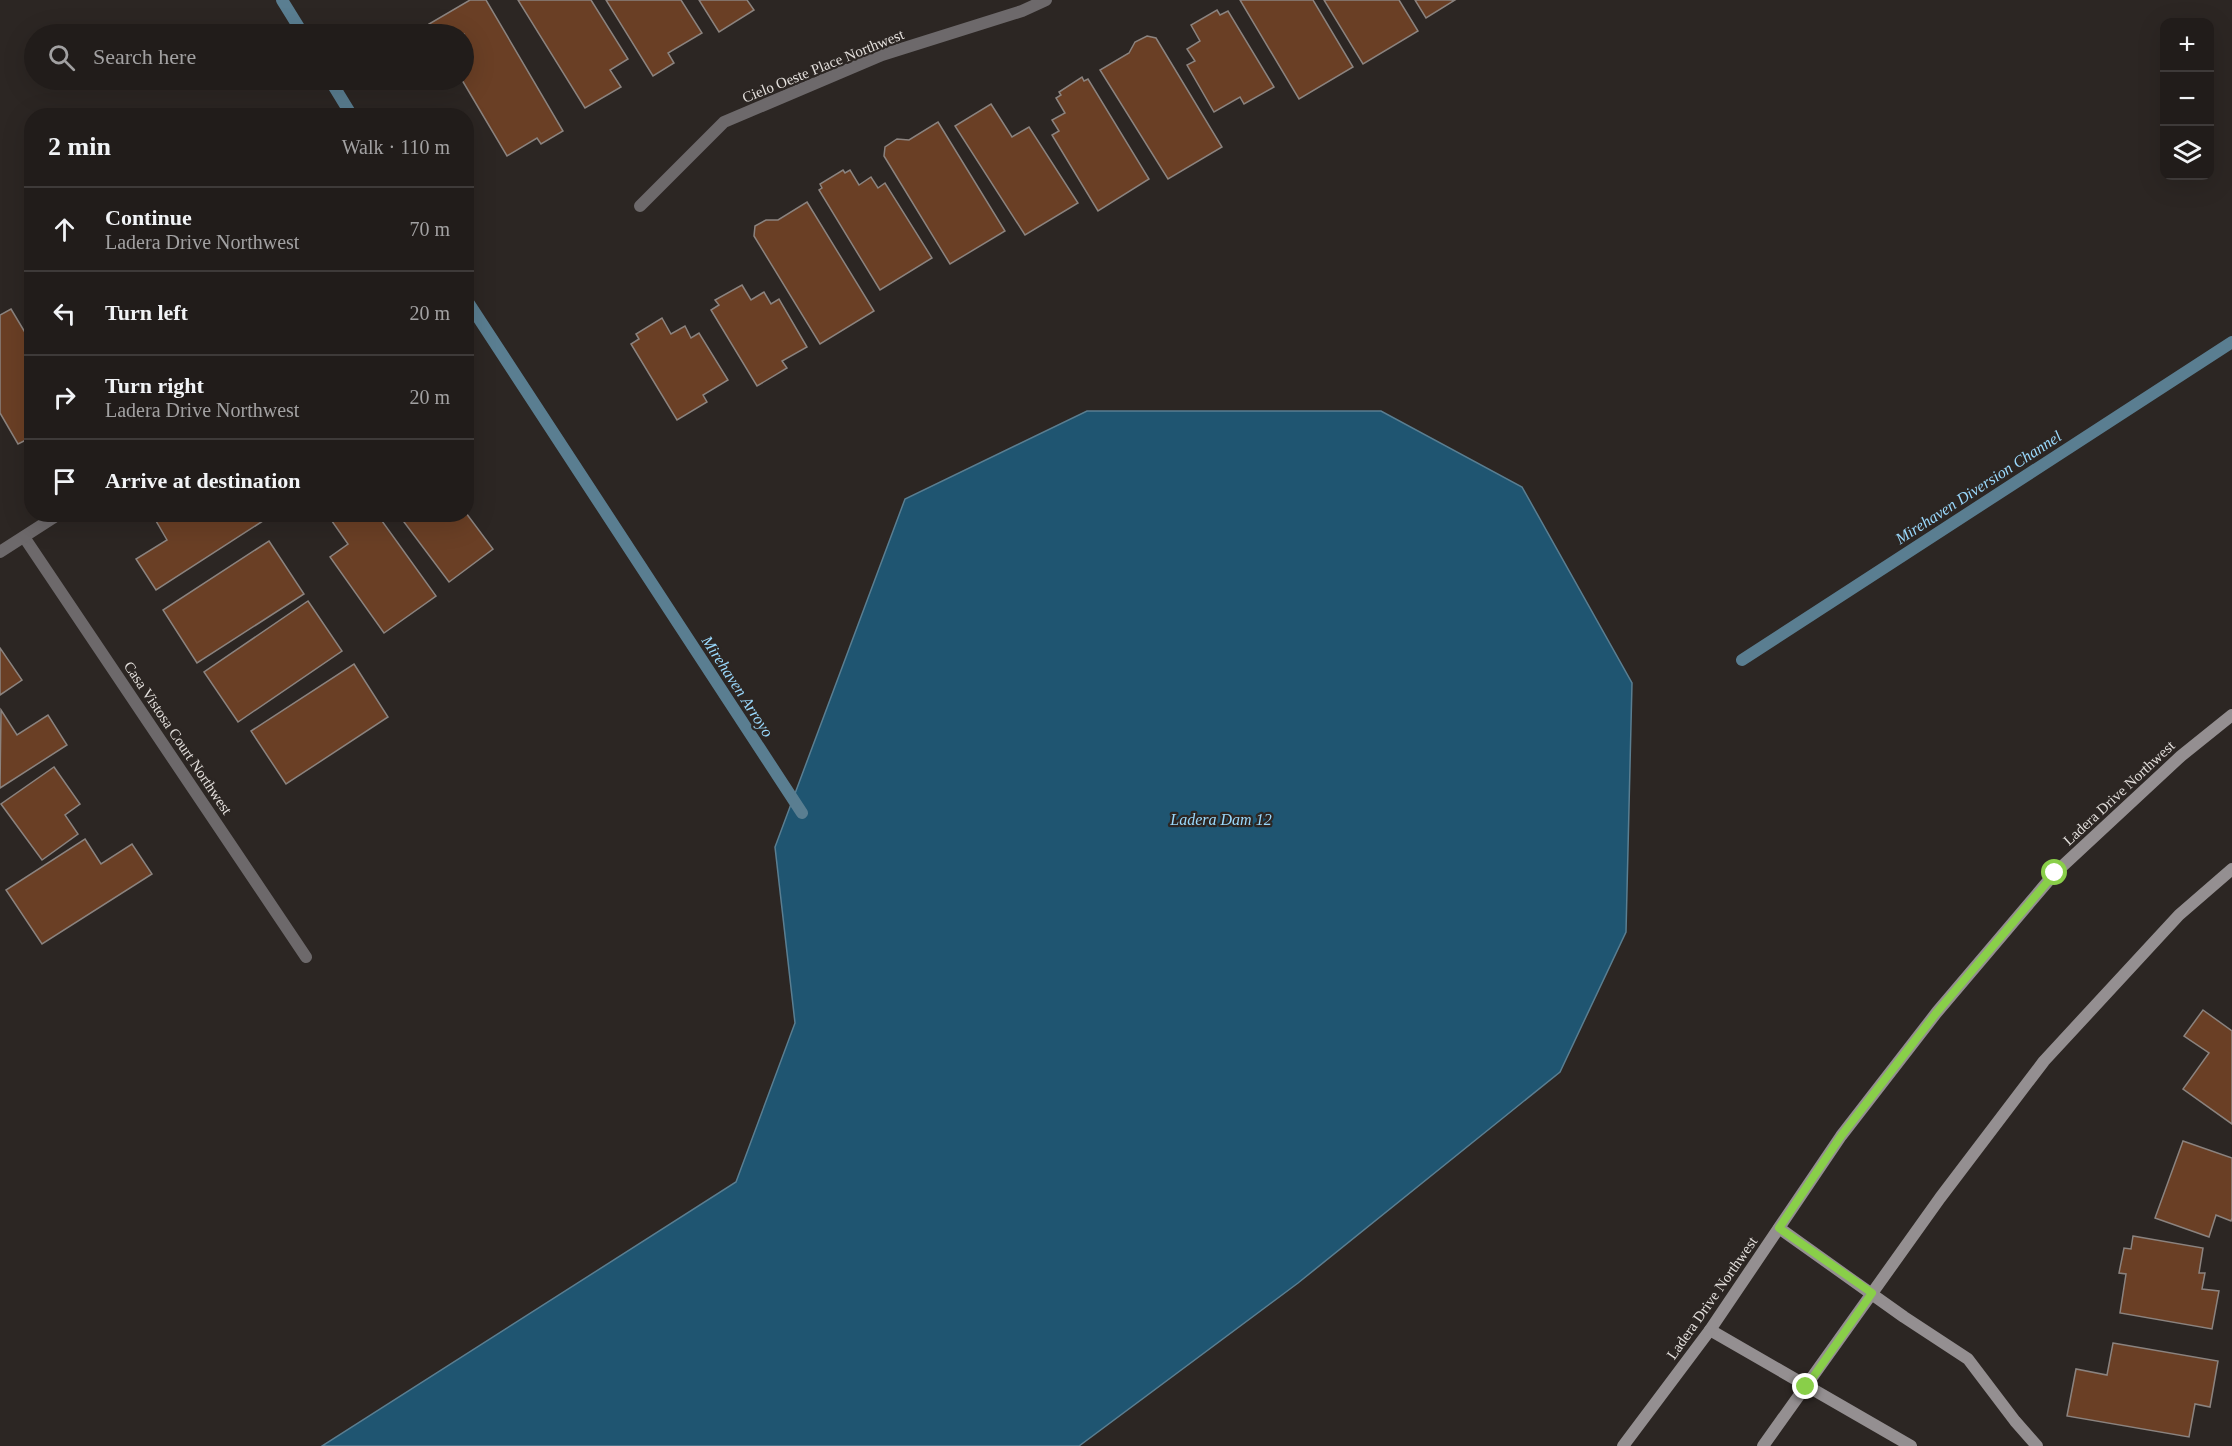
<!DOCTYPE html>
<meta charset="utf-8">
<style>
body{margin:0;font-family:Georgia,serif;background:#2d2927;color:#f1f3f6}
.controls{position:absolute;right:18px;top:18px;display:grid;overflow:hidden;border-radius:12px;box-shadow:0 6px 24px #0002}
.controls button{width:54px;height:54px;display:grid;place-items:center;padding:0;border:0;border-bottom:2px solid #3e3a39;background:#211c1a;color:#f1f3f6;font:30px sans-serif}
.stop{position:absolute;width:18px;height:18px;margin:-14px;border:4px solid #89cf49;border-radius:50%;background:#fff}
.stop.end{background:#89cf49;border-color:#fff;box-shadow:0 2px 6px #0008}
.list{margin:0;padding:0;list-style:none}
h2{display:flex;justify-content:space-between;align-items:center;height:78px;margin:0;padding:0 24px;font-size:26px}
h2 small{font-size:20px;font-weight:400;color:#a2a1a2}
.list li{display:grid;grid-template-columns:39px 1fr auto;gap:18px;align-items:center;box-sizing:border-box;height:84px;padding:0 24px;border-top:2px solid #3e3a39}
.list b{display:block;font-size:22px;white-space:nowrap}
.list p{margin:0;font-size:20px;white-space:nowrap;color:#a2a1a2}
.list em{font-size:20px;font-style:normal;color:#a2a1a2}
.icon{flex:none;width:33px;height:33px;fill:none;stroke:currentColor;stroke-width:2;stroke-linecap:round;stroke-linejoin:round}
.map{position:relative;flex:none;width:2232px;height:1446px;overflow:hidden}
.search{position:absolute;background:#211c1a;box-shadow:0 6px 24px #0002;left:24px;top:24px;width:450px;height:66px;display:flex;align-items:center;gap:15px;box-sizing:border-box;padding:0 21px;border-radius:33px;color:#a2a1a2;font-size:22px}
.panel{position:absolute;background:#211c1a;box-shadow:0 6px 24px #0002;left:24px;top:108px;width:450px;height:414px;border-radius:24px}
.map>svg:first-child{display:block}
</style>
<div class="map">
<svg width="2232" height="1446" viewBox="0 0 2232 1446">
<rect width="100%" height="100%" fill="#2c2623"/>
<polygon fill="#1f5571" stroke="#5a7e91" stroke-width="1.5" points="1087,411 1381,411 1522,487 1632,683 1626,932 1560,1072 1298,1283 1079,1446 322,1446 736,1182 795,1023 775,847 905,499"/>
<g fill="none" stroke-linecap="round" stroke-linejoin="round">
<g stroke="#5a7e91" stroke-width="12">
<polyline points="282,0 303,34"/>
<polyline points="330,80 352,116"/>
<polyline points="466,299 802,813"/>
<polyline points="1742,660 2232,342"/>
</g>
</g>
<g fill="#6a3f25" stroke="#8b837f" stroke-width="1.5">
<polygon points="470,0 486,0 563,131 541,144 537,138 507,156 462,80 464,34 436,34 429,24"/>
<polygon points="518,0 591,0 628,59 610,70 621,87 585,108"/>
<polygon points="606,0 681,0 702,33 668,53 674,63 653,76"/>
<polygon points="699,0 747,0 754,10 719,32"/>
<polygon points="1240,0 1313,0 1353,67 1299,99"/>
<polygon points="1324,0 1399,0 1418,31 1363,64"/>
<polygon points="1415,0 1455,0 1426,18"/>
<polygon points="1217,10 1220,15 1228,11 1274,87 1244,104 1240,97 1214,112 1187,65 1195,61 1187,49 1200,41 1191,25"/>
<polygon points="1147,36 1156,38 1222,147 1168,179 1100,70 1129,53 1135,42"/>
<polygon points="1082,77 1084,81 1088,79 1149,179 1098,211 1052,135 1059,131 1052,120 1065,113 1056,98 1061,95 1059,92"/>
<polygon points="991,104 1012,137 1029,127 1078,203 1025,235 955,126"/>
<polygon points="938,122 1005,231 950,264 884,156 885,147 897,139 909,140"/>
<polygon points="843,170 845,173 850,170 859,185 871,177 878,188 885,183 932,258 880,290 819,190 822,188 820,184"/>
<polygon points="807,202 874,311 820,344 754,236 755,226 766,220 778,220"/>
<polygon points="742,285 751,300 764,292 771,304 779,299 807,347 782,361 787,368 757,386 711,310 719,305 715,300"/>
<polygon points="11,309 32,344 32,437 18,444 0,413 0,315"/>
<polygon points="662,318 671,334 685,326 691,338 699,333 728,380 703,395 707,402 677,420 631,344 639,339 636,334"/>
<polygon points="466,513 493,549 449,582 398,514"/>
<polygon points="263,514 266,519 156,590 136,559 167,540 152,514"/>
<polygon points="327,514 377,514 436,596 384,633 330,557 348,544"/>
<polygon points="269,541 304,594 197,663 163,610"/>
<polygon points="308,601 342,651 238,722 204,672"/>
<polygon points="0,648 22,680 0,695"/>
<polygon points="354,664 388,717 286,784 251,731"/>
<polygon points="1,710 17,735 48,715 67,745 0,788"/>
<polygon points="54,767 80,804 65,815 78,834 42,860 1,804"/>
<polygon points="85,839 101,864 132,844 152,874 42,944 6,890"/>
<polygon points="2203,1010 2232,1031 2232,1124 2183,1089 2209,1053 2184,1036"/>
<polygon points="2183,1141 2232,1158 2232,1218 2231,1221 2216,1215 2209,1237 2155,1218"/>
<polygon points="2133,1236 2203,1248 2199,1273 2205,1273 2202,1289 2219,1291 2212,1329 2120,1313 2126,1274 2119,1273 2124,1248 2131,1249"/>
<polygon points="2113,1343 2218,1361 2210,1407 2195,1404 2189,1437 2067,1416 2076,1369 2107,1375"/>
</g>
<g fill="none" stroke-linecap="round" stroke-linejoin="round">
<g stroke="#6d696b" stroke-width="12">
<polyline points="640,206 724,122 882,55 1022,11 1046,0"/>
<polyline points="24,537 306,957"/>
<polyline points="0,552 59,514"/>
</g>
<g stroke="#948f91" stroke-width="12">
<polyline points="1779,1228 1904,1317 1968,1359 2015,1421 2037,1446"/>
<polyline points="1710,1330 1911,1446"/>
<polyline points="1623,1446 1710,1330 1841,1136 1937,1012 2055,873 2181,756 2232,715"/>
<polyline points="1763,1446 1940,1198 2044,1061 2179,915 2232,869"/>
</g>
</g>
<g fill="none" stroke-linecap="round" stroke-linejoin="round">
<polyline stroke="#89cf49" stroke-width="8" points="1806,1387 1872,1293 1779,1228 1841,1136 1937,1012 2055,873"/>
</g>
<g text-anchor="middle" stroke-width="4.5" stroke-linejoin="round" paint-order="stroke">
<g font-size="15" fill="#e3dfdc" stroke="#2c2623">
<text transform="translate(823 66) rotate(-22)" y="5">Cielo Oeste Place Northwest</text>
<text transform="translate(178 738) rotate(56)" y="5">Casa Vistosa Court Northwest</text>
<text transform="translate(2119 793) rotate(-43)" y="5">Ladera Drive Northwest</text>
<text transform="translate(1712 1298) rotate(-55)" y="5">Ladera Drive Northwest</text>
</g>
<g font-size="16" font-style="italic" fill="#9ad9fd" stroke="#2c2623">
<text transform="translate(1978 487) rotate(-33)" y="6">Mirehaven Diversion Channel</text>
<text transform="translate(738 686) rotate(57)" y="6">Mirehaven Arroyo</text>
<text x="1221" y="825">Ladera Dam 12</text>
</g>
</g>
</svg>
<div class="controls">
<button>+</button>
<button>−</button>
<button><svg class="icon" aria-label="layers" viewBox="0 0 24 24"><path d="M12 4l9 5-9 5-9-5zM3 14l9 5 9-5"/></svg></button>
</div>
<div class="stop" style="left:2055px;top:873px"></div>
<div class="stop end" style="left:1806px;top:1387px"></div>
<div class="search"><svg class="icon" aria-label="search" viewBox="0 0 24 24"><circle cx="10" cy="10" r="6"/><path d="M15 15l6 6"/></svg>Search here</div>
<section class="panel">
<h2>2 min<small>Walk · 110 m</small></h2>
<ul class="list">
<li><svg class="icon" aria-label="ahead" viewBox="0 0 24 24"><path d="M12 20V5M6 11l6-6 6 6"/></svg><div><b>Continue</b><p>Ladera Drive Northwest</p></div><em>70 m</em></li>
<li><svg class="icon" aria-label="left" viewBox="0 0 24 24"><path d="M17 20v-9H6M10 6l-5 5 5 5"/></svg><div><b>Turn left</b></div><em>20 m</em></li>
<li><svg class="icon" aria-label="right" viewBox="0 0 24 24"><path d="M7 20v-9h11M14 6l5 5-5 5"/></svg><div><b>Turn right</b><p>Ladera Drive Northwest</p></div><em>20 m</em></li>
<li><svg class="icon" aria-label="arrive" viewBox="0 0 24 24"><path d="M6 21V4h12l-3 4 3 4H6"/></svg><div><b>Arrive at destination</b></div></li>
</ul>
</section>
</div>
